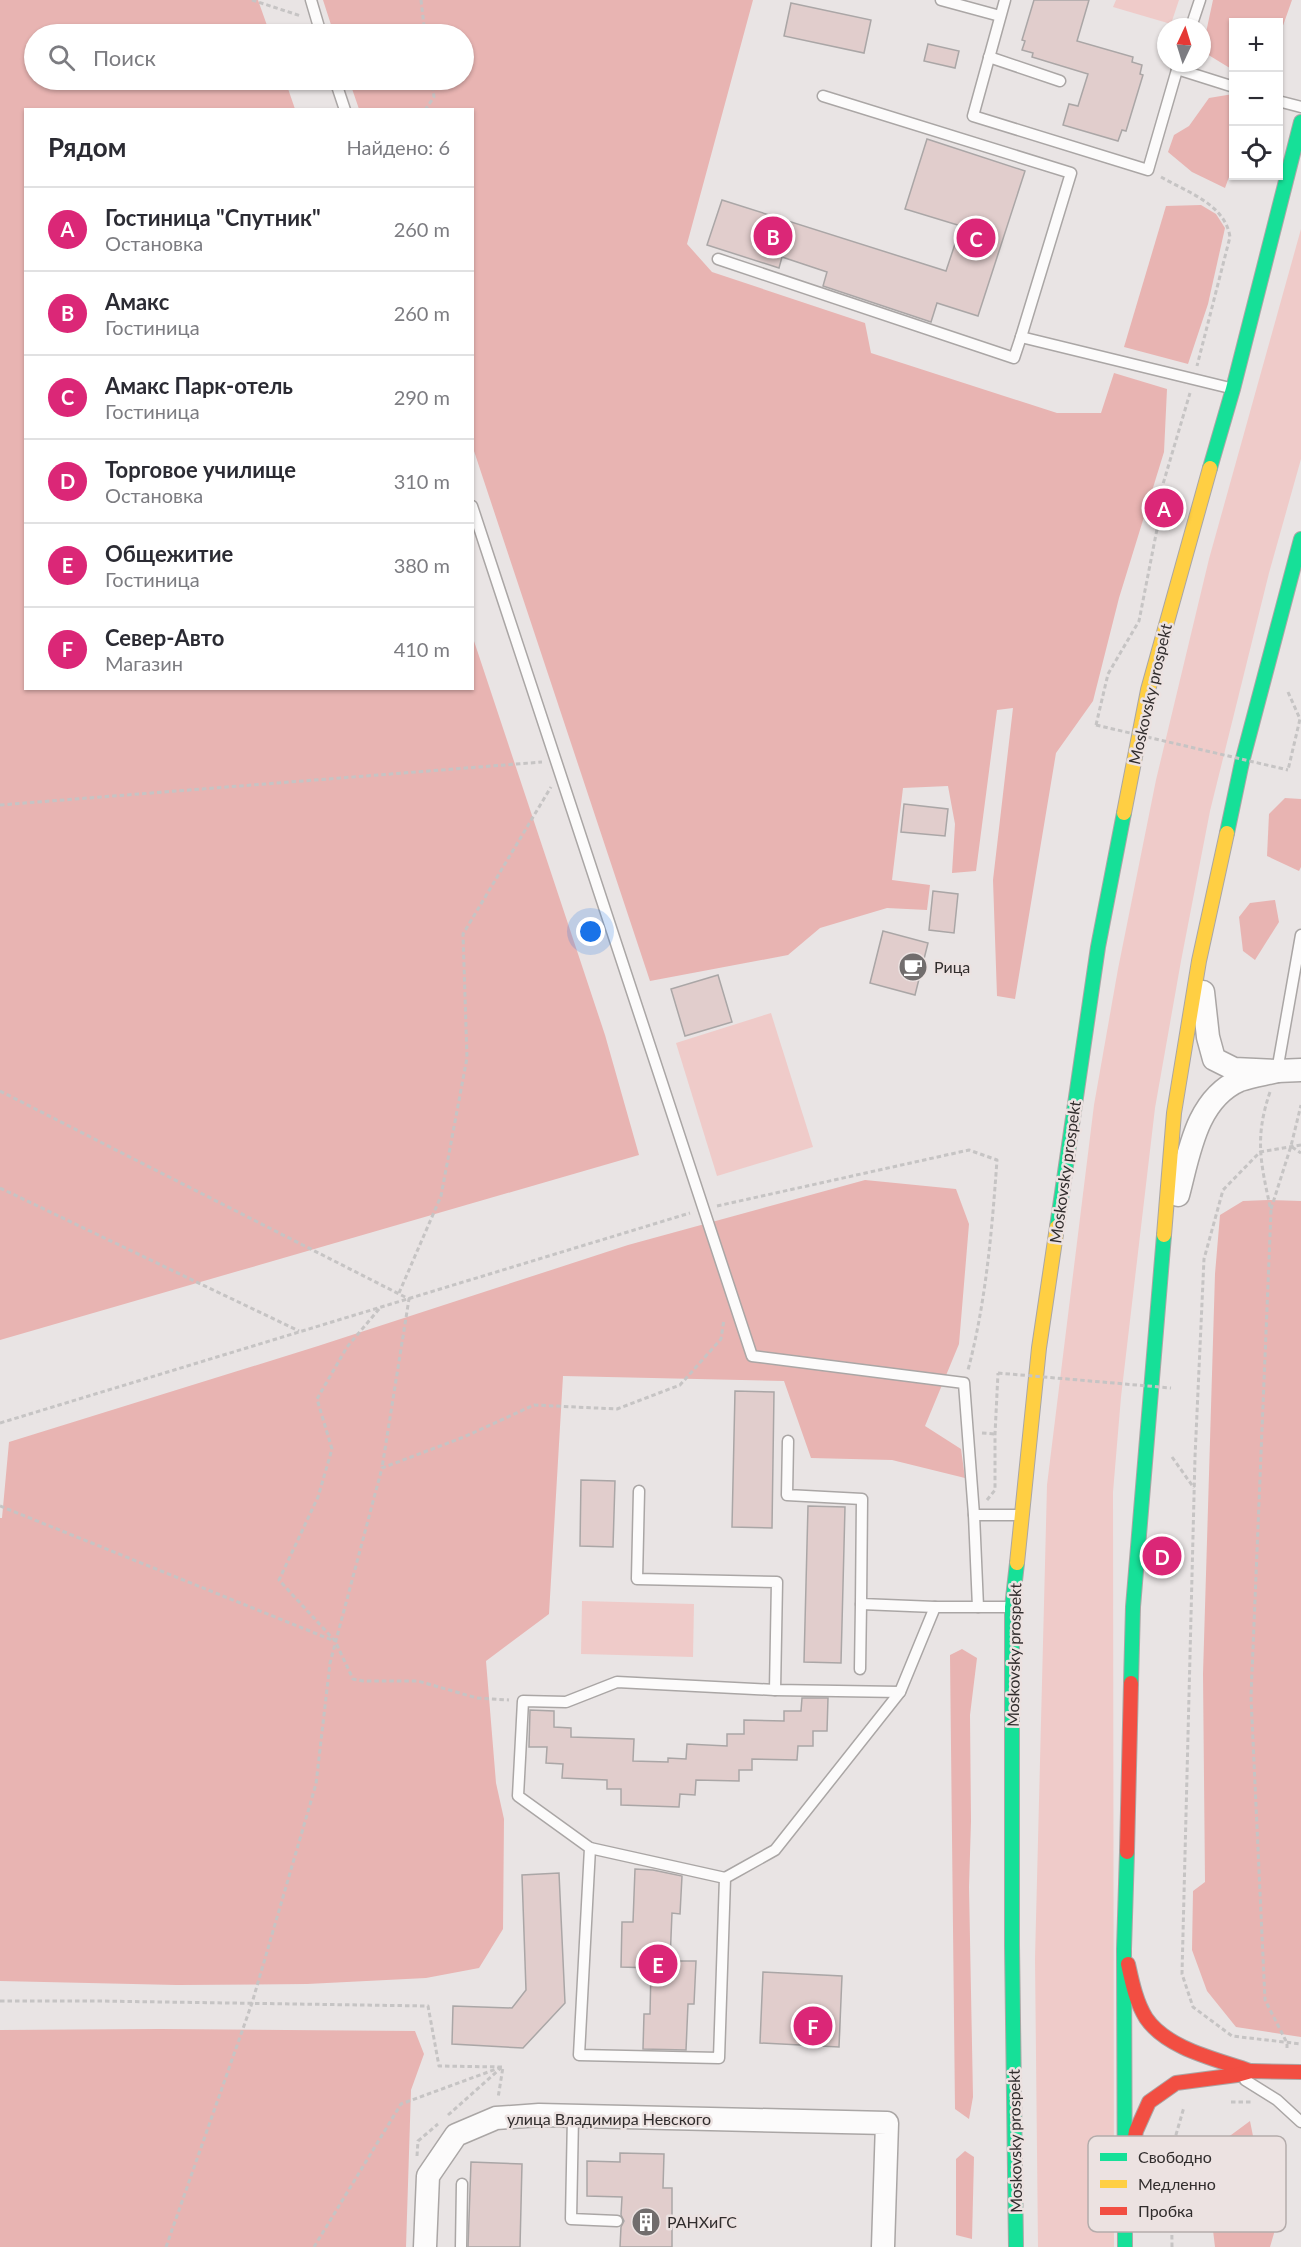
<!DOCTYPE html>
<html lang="ru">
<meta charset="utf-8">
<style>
body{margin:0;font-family:Lato,sans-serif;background:#f7f7f7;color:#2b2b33}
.controls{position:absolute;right:18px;top:18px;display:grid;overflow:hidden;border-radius:0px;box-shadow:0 2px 4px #0004}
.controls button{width:54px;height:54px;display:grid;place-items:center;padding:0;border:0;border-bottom:2px solid #e1e1e2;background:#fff;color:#2b2b33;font:30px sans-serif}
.compass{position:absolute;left:1157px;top:18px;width:54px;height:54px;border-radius:50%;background:#fff;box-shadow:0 2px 4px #0004;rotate:4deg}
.you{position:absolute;left:591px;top:932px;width:21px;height:21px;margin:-15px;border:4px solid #fff;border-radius:50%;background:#1a73e8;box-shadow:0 0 0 9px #1a73e833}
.badge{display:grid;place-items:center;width:39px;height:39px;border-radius:50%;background:#db2777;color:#fff;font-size:20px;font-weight:700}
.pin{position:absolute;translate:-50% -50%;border:3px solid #fff;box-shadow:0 2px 6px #0006}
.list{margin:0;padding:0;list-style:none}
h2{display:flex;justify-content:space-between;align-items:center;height:78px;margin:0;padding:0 24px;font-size:26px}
h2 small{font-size:20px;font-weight:400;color:#7c7c81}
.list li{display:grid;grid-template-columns:39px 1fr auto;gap:18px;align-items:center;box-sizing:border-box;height:84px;padding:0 24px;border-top:2px solid #e1e1e2}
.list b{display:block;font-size:22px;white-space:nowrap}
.list p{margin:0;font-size:20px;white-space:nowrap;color:#7c7c81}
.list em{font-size:20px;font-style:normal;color:#7c7c81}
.icon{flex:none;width:33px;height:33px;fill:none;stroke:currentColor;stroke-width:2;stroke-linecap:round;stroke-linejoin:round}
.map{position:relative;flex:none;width:1301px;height:2247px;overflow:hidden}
.search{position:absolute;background:#fff;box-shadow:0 2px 4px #0004;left:24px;top:24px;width:450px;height:66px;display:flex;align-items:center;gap:15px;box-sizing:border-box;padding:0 21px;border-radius:33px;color:#7c7c81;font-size:22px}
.panel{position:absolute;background:#fff;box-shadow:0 2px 4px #0004;left:24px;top:108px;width:450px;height:582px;border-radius:0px}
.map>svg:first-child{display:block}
</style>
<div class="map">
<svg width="1301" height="2247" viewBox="0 0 1301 2247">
<rect width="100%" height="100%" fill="#e9e4e4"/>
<g fill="#efcbc9">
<polygon points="1116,0 1179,0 1171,24 1113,7"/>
<polygon points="1301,229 1301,459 1269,573 1210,811 1181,961 1155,1108 1121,1397 1113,1492 1114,2247 1038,2247 1035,1959 1047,1485 1094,1105 1118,969 1156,780 1209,559"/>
<polygon points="771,1013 813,1147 717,1176 676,1043"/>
<polygon points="582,1601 694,1604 693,1657 581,1654"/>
</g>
<g fill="#e8b4b2">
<polygon points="0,0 258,0 270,34 34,34 34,80 285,80 295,109 26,110 26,688 472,688 473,638 605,1035 639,1155 0,1340"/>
<polygon points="323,0 753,0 687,244 712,272 865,323 871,353 1057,413 1101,413 1114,373 1167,389 1164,452 1119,598 1093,701 1056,753 1015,999 997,996 993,880 1013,708 997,710 976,871 952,873 955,824 948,786 903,788 892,880 930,885 927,910 887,908 820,928 788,955 650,981 473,448 472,110 359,109 349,80 464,80 464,34 334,34"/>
<polygon points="1213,0 1292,0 1279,37 1278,22 1234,22 1233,70 1202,51"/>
<polygon points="1233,94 1233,166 1225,188 1192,172 1168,152 1174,135 1189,126 1209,98"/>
<polygon points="1201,205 1216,214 1225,228 1208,304 1188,364 1124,347 1166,206"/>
<polygon points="1285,798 1301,799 1301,867 1299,871 1267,856 1269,814"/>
<polygon points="1275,900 1279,922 1255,960 1243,951 1239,917 1250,903"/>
<polygon points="865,1180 956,1189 969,1224 959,1344 925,1426 961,1449 965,1478 892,1460 811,1458 784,1381 563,1376 549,1614 486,1661 496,1783 504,1819 503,1929 479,1968 426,1978 307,1984 177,1985 0,1981 0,1518 2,1518 9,1442 318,1346 628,1245"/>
<polygon points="1268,1200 1301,1201 1301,2037 1236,2027 1207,1991 1192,1950 1193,1891 1205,1882 1203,1674 1215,1274 1220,1215 1243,1201"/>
<polygon points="962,1649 977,1658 970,1715 971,1821 969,1887 973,2097 969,2119 955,2109 950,1655"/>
<polygon points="161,2029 415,2031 424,2054 411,2090 406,2247 0,2247 0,2030"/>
<polygon points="1250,2121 1261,2176 1286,2192 1270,2247 1215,2247 1212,2222 1228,2203 1227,2138"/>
<polygon points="965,2151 974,2157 972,2239 956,2235 956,2159"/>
</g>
<g fill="#e1cdcc" stroke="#aaa6a6" stroke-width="1.5">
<polygon points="1034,0 1089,0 1077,41 1133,57 1132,62 1142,65 1140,74 1143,75 1126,131 1122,130 1118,141 1063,125 1069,104 1078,106 1088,74 1032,57 1033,53 1022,50 1025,41 1022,40"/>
<polygon points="791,3 871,20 864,53 784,36"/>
<polygon points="928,44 959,51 955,68 924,61"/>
<polygon points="927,139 1025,171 978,316 937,303 931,322 823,286 827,272 782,257 779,268 707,245 722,200 946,271 961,226 905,209"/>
<polygon points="904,804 948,809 945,836 901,832"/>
<polygon points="933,891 958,894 954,933 929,930"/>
<polygon points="883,931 928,943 915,995 870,983"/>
<polygon points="718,975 732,1022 685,1036 671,989"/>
<polygon points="735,1391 774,1392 772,1528 732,1527"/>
<polygon points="581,1480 615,1481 613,1547 580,1546"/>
<polygon points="808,1506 845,1507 841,1663 804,1662"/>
<polygon points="802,1698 828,1698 827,1731 813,1731 813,1746 798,1746 797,1760 752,1759 752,1770 739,1770 739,1781 696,1780 695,1795 680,1794 679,1807 621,1805 621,1789 607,1789 607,1780 562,1778 563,1764 546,1763 547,1747 529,1747 530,1710 554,1711 554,1727 571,1728 571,1737 634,1739 633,1761 668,1762 668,1758 686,1759 687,1744 727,1746 727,1734 744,1734 744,1720 784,1721 784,1711 801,1711"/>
<polygon points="635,1869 653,1870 682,1876 680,1914 672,1913 670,1961 696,1961 694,2004 688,2004 686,2050 643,2049 644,2014 650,2014 651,1968 621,1967 622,1922 633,1922"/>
<polygon points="559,1873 565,2003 523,2048 452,2044 453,2006 512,2008 526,1990 522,1875"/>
<polygon points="763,1972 842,1976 839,2047 760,2043"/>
<polygon points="620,2153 664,2154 663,2188 672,2188 672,2247 620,2247 621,2227 624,2221 621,2215 622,2197 587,2196 587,2161 620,2162"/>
<polygon points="471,2162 522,2164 520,2247 468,2247"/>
</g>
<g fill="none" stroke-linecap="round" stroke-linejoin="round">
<g stroke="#aaa6a5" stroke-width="13">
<g id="lane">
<polyline points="311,0 321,34"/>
<polyline points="941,0 1000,16"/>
<polyline points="1005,0 973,116 1148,170 1179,63"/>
<polyline points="1191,27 1200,0"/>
<polyline points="989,57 1060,81"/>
<polyline points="1177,69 1234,87"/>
<polyline points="335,80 345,110"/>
<polyline points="823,96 1071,173 1021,337 1230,388"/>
<polyline points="1278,101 1301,107"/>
<polyline points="718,259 1014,358 1021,337"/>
<polyline points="472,506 752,1356 964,1383 974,1515 978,1607"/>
<polyline points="1277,1071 1301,935"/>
<polyline points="788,1441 787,1495 862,1499 861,1604 935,1607"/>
<polyline points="639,1491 637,1579 777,1582 775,1690 900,1692"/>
<polyline points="974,1515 1018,1515"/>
<polyline points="860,1669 861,1604"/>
<polyline points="775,1690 617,1682 566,1702 523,1701 518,1796 590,1848 579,2055 719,2058 725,1878 775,1850 900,1692 935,1607 1009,1607"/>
<polyline points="590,1848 725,1878"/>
<polyline points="1245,2080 1277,2100 1301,2122"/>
<polyline points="573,2116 571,2219 617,2221"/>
<polyline points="461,2247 462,2184"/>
</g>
</g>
<g stroke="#aaa6a5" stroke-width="25">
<g id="street">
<polyline points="1203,992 1208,1037 1214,1059 1234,1069 1277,1071 1301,1070"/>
<path d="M1178 1195C1189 1154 1196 1099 1240 1080 1252 1076 1265 1074 1277 1071"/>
<polyline points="425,2247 428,2176 456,2135 496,2118 539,2115 887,2123 883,2247"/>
</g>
</g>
<g stroke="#aaa6a5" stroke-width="16">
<g id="fast">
<polyline points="1210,468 1233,389 1301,122"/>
<polyline points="1227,833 1242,762 1301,539"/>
<polyline points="1057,1227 1098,947 1124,813"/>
<polyline points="1131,1683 1133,1607 1164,1235"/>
<polyline points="1016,2247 1012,1945 1012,1607 1017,1563"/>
<polyline points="1125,2247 1124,1949 1127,1852"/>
</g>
</g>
<g stroke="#aaa6a5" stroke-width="16">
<g id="slow">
<polyline points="1124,813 1148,690 1210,468"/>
<polyline points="1164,1235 1174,1113 1199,961 1227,833"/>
<polyline points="1017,1563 1039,1348 1057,1227"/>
</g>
</g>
<g stroke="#aaa6a5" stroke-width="16">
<g id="jam">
<polyline points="1127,1852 1131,1683"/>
<path d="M1128 1964C1132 1982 1136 2002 1146 2018 1167 2049 1216 2059 1250 2071"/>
<polyline points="1131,2159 1136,2131 1149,2102 1176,2083 1237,2075 1251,2071 1301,2072"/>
</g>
</g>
<g stroke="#c6c4c4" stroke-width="3" stroke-dasharray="4.5 3" stroke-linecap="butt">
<polyline points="252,0 301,16"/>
<polyline points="421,0 425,34"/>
<polyline points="425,110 434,97 432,80"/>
<path d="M1161 177C1187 192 1225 204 1230 237L1197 366"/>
<polyline points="1288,692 1300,719 1288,770"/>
<polyline points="1096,725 1108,674 1139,621 1158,524 1155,511 1190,393"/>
<polyline points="0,805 542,762"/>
<polyline points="0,1091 409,1299 382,1468"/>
<path d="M1270 1092C1254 1139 1261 1164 1271 1211L1251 1697 1265 2000 1287 2043V2048"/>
<polyline points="1301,1145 1260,1152 1223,1190 1204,1259 1195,1457 1182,1974 1193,2007 1232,2036 1301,2044"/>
<polyline points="1292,1147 1301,1153"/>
<polyline points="0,1188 299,1331"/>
<path d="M717 1206 969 1150 997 1160C992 1230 986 1302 968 1370"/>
<polyline points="1271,1209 1291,1146 1301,1105"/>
<polyline points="399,1293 441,1196 467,1058 463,934 551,787"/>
<polyline points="379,1309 347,1347 317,1399 332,1449 318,1497 279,1580 335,1641 353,1679 363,1681 418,1681 477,1698 509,1700"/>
<polyline points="0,1423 690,1213"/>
<polyline points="982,1433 995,1434"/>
<polyline points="1172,1457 1194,1488"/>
<polyline points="987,1500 995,1490 995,1434 998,1373"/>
<polyline points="0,1506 332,1640"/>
<polyline points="0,2001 97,2001 428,2006 439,2066 503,2067 498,2098"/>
<polyline points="1231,2102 1252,2102"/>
<polyline points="448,2115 501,2068"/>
<polyline points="417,2156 418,2141 438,2124"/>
<polyline points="166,2247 252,2003 316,1784 330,1663 382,1468 464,1437 534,1405 617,1409 680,1385 721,1339 724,1319"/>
<polyline points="314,2247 401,2104 499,2068"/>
<polyline points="1172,2247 1171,2152 1184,2107"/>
</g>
<use href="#lane" stroke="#fcfbfb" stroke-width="10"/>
<use href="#street" stroke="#fcfbfb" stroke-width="22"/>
<use href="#fast" stroke="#16e098" stroke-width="14"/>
<use href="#slow" stroke="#ffcf43" stroke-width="14"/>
<use href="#jam" stroke="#f24e42" stroke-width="14"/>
<g stroke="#c6c4c4" stroke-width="3" stroke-dasharray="4.5 3" stroke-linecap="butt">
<polyline points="1096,725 1288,770"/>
<polyline points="998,1373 1171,1388"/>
</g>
</g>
<defs>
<g id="cafe-disc" transform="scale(1.5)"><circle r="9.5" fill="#716d6d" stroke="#ece2e1"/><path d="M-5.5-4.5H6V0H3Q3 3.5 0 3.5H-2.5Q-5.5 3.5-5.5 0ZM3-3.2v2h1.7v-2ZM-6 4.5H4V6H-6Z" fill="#fff"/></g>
<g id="building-disc" transform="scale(1.5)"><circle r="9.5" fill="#716d6d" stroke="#ece2e1"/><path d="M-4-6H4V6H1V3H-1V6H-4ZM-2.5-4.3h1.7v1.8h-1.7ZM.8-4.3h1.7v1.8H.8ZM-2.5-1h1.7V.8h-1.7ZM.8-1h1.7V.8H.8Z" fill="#fff"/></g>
</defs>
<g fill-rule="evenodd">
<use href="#cafe-disc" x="913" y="967"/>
<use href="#building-disc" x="646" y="2222"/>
</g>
<g text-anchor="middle" stroke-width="5" stroke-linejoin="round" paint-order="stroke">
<g font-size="16" fill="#312d2d" stroke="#ece2e1">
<text transform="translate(1150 694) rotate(-77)" y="6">Moskovsky prospekt</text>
<text transform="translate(1065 1172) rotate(-82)" y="6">Moskovsky prospekt</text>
<text transform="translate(1014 1655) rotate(-89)" y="6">Moskovsky prospekt</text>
<text x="609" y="2125">улица Владимира Невского</text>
<text transform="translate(1015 2141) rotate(-91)" y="6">Moskovsky prospekt</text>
</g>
<g font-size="16" fill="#312d2d" stroke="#ece2e1" text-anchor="start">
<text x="934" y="973">Рица</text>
<text x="667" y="2228">РАНХиГС</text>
</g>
</g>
<rect x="1088" y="2136" width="198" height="96" rx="9" fill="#ece2e1" stroke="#b4acab" stroke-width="1.5"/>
<rect x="1100" y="2153" width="27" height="8" fill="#16e098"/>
<rect x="1100" y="2180" width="27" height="8" fill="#ffcf43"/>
<rect x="1100" y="2207" width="27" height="8" fill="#f24e42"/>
<g font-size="16" fill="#312d2d">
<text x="1138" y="2163">Свободно</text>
<text x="1138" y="2190">Медленно</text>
<text x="1138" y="2217">Пробка</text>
</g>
</svg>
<div class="controls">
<button>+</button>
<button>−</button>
<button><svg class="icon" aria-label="locate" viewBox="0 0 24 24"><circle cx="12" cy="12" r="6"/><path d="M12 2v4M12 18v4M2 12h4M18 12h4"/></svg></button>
</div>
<svg class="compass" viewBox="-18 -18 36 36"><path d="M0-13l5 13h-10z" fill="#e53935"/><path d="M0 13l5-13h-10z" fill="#7c7c81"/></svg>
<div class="you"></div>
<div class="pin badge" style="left:1164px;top:508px">A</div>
<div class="pin badge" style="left:773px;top:236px">B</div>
<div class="pin badge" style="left:976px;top:238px">C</div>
<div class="pin badge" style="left:1162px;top:1556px">D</div>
<div class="pin badge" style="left:658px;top:1964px">E</div>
<div class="pin badge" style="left:813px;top:2026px">F</div>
<div class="search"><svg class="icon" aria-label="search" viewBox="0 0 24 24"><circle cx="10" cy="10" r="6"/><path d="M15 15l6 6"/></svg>Поиск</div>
<section class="panel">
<h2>Рядом<small>Найдено: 6</small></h2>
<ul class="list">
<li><span class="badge">A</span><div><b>Гостиница &quot;Спутник&quot;</b><p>Остановка</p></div><em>260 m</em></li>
<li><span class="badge">B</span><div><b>Амакс</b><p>Гостиница</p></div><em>260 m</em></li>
<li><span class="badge">C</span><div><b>Амакс Парк-отель</b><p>Гостиница</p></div><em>290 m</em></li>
<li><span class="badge">D</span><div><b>Торговое училище</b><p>Остановка</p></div><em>310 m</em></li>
<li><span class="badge">E</span><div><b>Общежитие</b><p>Гостиница</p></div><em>380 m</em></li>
<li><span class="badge">F</span><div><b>Север-Авто</b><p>Магазин</p></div><em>410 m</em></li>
</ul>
</section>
</div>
